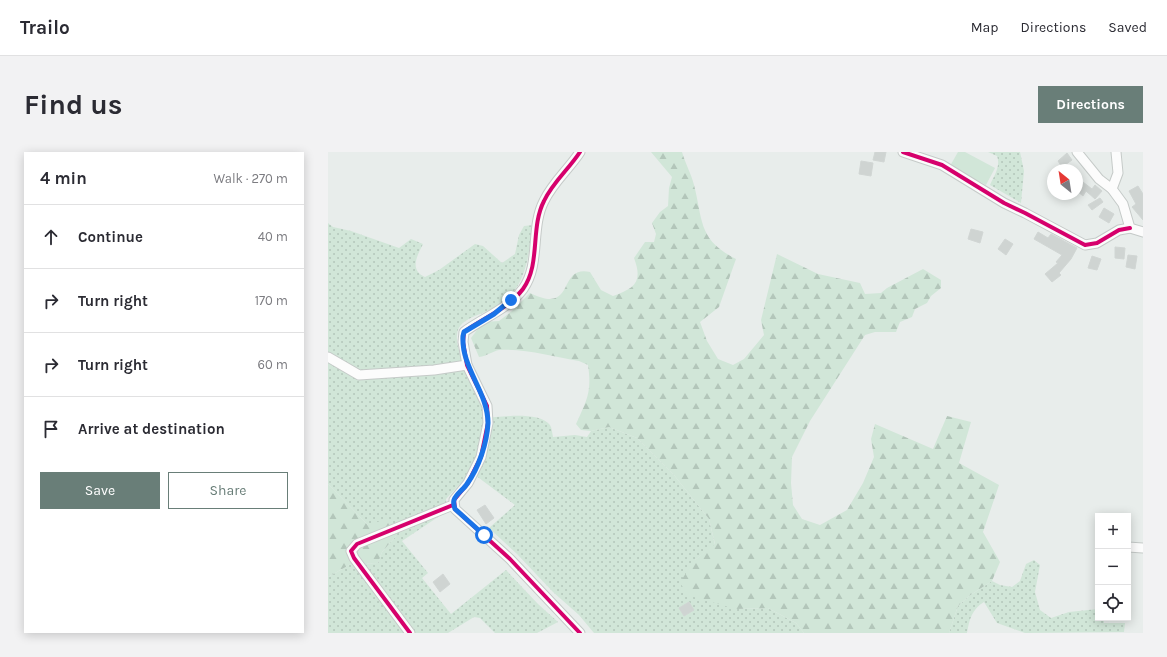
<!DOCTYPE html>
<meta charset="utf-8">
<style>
body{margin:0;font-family:Karla,sans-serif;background:#f2f2f3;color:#2b2b33}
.controls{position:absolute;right:12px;bottom:12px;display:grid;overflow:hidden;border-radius:0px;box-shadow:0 2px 10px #0003}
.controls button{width:36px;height:36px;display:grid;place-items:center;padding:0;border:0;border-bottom:1px solid #e1e1e2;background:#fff;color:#2b2b33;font:20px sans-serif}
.compass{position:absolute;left:719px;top:12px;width:36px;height:36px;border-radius:50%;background:#fff;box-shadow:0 2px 10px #0003;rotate:330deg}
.stop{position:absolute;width:12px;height:12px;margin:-9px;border:3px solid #1a73e8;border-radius:50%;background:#fff}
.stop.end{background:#1a73e8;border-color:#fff;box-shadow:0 1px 4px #0008}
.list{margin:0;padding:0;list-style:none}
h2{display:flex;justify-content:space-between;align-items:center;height:52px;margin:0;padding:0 16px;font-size:17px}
h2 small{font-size:13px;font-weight:400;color:#7c7c81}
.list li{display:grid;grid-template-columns:26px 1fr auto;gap:12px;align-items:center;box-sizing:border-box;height:64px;padding:0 16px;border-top:1px solid #e1e1e2}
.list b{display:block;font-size:15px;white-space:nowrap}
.list em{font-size:13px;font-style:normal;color:#7c7c81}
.actions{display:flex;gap:8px;padding:12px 16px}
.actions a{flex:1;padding:9px 0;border:1px solid #697e78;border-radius:0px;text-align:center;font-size:14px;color:#697e78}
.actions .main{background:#697e78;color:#fff}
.icon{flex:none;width:22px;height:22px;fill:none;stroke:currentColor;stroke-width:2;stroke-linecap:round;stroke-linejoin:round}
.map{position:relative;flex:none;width:815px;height:481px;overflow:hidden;border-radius:0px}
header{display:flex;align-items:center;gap:24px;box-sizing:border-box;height:56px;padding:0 20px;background:#fff;border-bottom:1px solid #e1e1e2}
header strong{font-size:19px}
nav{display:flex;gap:22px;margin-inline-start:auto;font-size:14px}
.intro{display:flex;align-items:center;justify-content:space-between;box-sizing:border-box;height:96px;padding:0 24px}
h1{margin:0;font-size:28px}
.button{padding:10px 18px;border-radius:0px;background:#697e78;color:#fff;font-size:14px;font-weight:700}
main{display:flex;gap:24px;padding:0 24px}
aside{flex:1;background:#fff;border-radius:0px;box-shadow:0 2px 10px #0003}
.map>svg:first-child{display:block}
</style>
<header>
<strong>Trailo</strong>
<nav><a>Map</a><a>Directions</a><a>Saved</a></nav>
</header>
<div class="intro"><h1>Find us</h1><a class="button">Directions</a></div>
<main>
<aside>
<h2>4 min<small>Walk · 270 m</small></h2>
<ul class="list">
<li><svg class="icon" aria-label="ahead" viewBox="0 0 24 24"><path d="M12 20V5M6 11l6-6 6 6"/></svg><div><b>Continue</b></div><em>40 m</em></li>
<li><svg class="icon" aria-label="right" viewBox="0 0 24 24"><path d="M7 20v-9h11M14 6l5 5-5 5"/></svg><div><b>Turn right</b></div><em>170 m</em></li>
<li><svg class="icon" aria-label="right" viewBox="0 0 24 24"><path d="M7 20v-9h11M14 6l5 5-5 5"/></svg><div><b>Turn right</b></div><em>60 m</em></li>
<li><svg class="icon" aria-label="arrive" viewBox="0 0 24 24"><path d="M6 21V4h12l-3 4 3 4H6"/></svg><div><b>Arrive at destination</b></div></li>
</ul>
<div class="actions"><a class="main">Save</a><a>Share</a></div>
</aside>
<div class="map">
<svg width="815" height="481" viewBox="0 0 815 481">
<defs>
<pattern id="green-dots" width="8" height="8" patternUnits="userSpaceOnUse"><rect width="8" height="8" fill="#d1e6d8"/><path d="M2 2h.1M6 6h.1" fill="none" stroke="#b3c6ba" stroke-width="1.8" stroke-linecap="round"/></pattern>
<pattern id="forest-firs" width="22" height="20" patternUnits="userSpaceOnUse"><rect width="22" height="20" fill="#d1e6d8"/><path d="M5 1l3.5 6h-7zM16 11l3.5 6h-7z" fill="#b3c6ba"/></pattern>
</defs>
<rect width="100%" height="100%" fill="#e8edeb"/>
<g fill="url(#green-dots)">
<path d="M660 0H692L696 19 693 51 662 33C666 24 673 14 669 4Z"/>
<path d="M0 71 5 75 23 79 71 96 83 87 95 92C89 104 81 118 97 125L111 118 147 92 155 94 174 111 187 102 191 83 196 74 205 73C202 93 200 117 189 135 183 144 171 154 161 158 150 164 130 167 129 183 127 202 146 227 153 245 155 252 156 260 157 266 172 265 211 259 222 273 224 276 224 281 225 285L247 283 259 285 263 279 281 275 309 286 346 323 381 367 387 393 367 408 408 457 440 456 468 471 476 481H266L251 463 225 440 189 402 161 376 187 353 143 320 118 347 119 359 74 389 100 421 94 426 123 462 178 418 210 452 230 470 209 481H167L152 466 146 465 120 481H0V425L23 412 50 411 54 400 68 384 40 373 0 332Z"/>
<path d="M706 408 712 413 707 440 712 458 723 466 741 460 770 457V466H776V471H797L796 480 697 481 669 471 656 450C644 457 641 468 639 481H621L630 454 641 444 664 429 672 433 684 435 692 429 698 412Z"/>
</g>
<g fill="url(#forest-firs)">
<path d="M323 0H354C357 11 363 21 366 33 375 68 370 88 408 107L391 155 372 170 379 189 390 207 405 213 416 207 436 183 433 168 449 102 490 122 532 131 537 142 553 141 559 136 595 117 613 128V136L603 144 599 151 587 157 584 165 572 170 568 180H547L537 183 482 269 464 305 463 331 465 353 474 367 492 373 519 358 535 331 546 305 543 287 547 272 605 297 619 264 643 270 631 311 671 333 655 380 672 410 664 429 641 444 630 454 621 481H476L468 471 440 456 408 457 359 443 352 430 367 408 387 392 381 367 346 323 309 286 281 275 263 279 253 278 248 272C259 248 264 240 260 213L251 209C226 205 197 196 171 198 165 199 159 204 151 205L143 186 155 170 171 169 184 159 202 141C249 164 228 113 262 120L273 138 285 144C307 136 315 130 306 106L317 90H326L328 82 324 71 332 60 340 54 341 36 344 25Z"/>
<polygon points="0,332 40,373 59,367 68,384 54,400 50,411 23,412 0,425"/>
</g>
<polygon fill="#d1e6d8" points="630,0 637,0 667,16 658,33 622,14"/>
<g fill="#cfd4d2" stroke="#d1d6d4">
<polygon points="547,0 558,0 556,10 545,8"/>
<polygon points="739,1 744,8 734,15 730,9"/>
<polygon points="533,9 545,11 543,24 531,22"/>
<polygon points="751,27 764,37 767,33 774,39 767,47 758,39 755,44 749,39 749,30"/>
<polygon points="810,34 815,42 815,68 804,55 808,52 801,39"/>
<polygon points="772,46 775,50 764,58 760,53"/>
<polygon points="776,56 786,62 781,71 771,65"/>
<polygon points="643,77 655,80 652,91 640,87"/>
<polygon points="710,80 720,86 723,82 749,96 743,107 731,121 733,123 724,130 717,122 730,111 728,110 734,103 706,87"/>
<polygon points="677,87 685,92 678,103 670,97"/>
<polygon points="787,95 797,96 796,107 787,106"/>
<polygon points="800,103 809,104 807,117 798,115"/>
<polygon points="764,104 773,107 769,118 760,116"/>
<polygon points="157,353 166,366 158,372 149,358"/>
<polygon points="115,422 122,432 112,440 105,430"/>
<polygon points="361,450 366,458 356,464 351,456"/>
</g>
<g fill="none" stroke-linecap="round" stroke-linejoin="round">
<g stroke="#c5cac8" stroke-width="11">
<g id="minor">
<path d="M252 0C241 17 225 30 216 49 202 76 213 112 195 137 180 157 155 166 136 180L135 190 139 213 159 254 160 271 153 305 140 331 126 348 127 357 182 407 252 481"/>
<polyline points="575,0 614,13 676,51 697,61 757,93 769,91 791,78 802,76"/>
<polyline points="749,0 771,27 784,37 795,52 802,76 815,80"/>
<polyline points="784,37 790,21 788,0"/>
<polyline points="0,205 31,223 106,218 139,213"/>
<polyline points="800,395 815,396"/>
<polyline points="82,481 26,406 23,399 29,392 125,353"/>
</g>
</g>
<use href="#minor" stroke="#fcfcfc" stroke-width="9"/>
<g stroke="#f7fbf9" stroke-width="6">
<g id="cycleway">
<path d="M252 0C241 17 225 30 216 49 202 76 213 112 195 137 180 157 155 166 136 180L135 190 139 213 159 254 160 271 153 305 140 331 126 348 127 357 182 407 252 481"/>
<polyline points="575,0 614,13 676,51 697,61 757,93 769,91 791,78 802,76"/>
<polyline points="82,481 26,406 23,399 29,392 125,353"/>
</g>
</g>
<use href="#cycleway" stroke="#d6006c" stroke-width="4"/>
</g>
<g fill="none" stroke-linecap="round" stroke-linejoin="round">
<path stroke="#1a73e8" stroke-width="5" d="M156 383 127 357C126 354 125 351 126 348 128 342 136 337 139 332 151 315 159 291 160 271 160 240 133 216 135 184L136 180 166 162 183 148"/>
</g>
</svg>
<div class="controls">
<button>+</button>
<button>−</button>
<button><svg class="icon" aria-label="locate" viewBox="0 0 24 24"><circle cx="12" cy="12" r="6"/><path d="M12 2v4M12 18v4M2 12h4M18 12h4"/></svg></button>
</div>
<svg class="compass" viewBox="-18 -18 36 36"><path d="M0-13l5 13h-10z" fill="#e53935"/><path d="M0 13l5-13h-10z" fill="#7c7c81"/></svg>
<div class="stop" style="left:156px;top:383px"></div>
<div class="stop end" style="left:183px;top:148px"></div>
</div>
</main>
